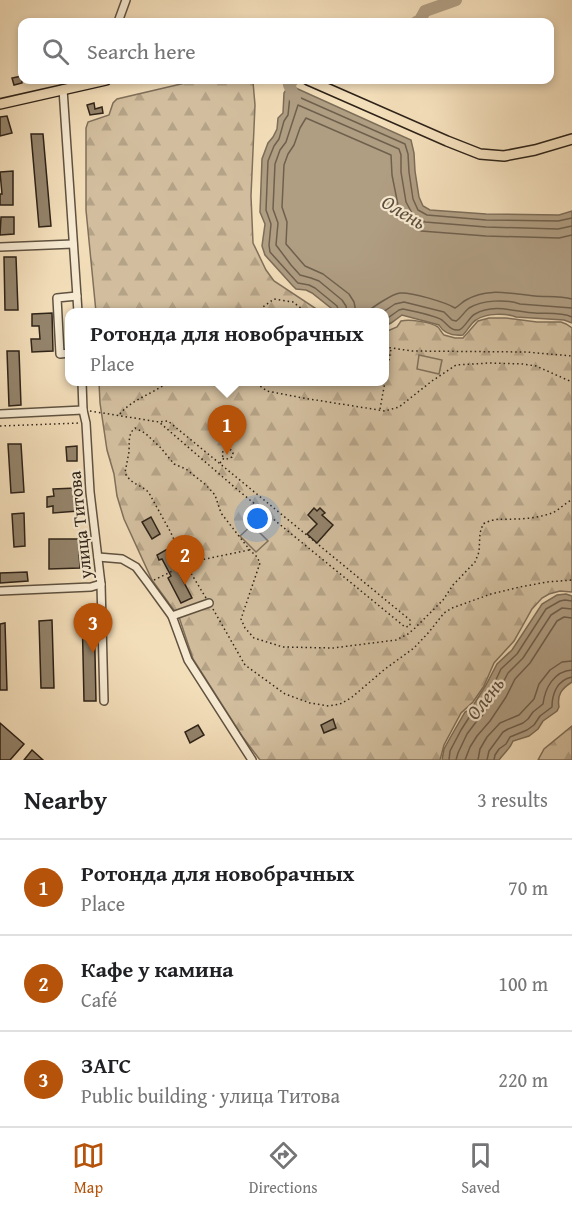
<!DOCTYPE html>
<meta charset="utf-8">
<style>
body{margin:0;font-family:"Gentium Book Plus",serif;background:#f2f2f2;color:#202124}
.you{position:absolute;left:258px;top:519px;width:21px;height:21px;margin:-15px;border:4px solid #fff;border-radius:50%;background:#1a73e8;box-shadow:0 0 0 9px #1a73e833}
.badge{display:grid;place-items:center;width:39px;height:39px;border-radius:50%;background:#b45309;color:#fff;font-size:20px;font-weight:700}
.pin{position:absolute;translate:-50% -50px;filter:drop-shadow(0 2px 3px #0008)}
.pin::after{content:'';position:absolute;top:32px;width:21px;height:18px;background:inherit;clip-path:polygon(0 0,100% 0,50% 100%)}
.popup{position:absolute;left:65px;top:308px;width:324px;height:78px;box-sizing:border-box;display:grid;place-content:center;border-radius:12px;background:#fff;filter:drop-shadow(0 2px 4px #0005);font-size:20px;white-space:nowrap;color:#757577}
.popup b{font-size:22px;color:#202124}
.popup::after{content:'';position:absolute;left:50%;top:100%;margin-left:-12px;border:12px solid transparent;border-top-color:#fff}
.list{margin:0;padding:0;list-style:none}
h2{display:flex;justify-content:space-between;align-items:center;height:78px;margin:0;padding:0 24px;font-size:26px}
h2 small{font-size:20px;font-weight:400;color:#757577}
.list li{display:grid;grid-template-columns:39px 1fr auto;gap:18px;align-items:center;box-sizing:border-box;height:96px;padding:0 24px;border-top:2px solid #e0e0e0}
.list b{display:block;font-size:22px;white-space:nowrap}
.list p{margin:0;font-size:20px;white-space:nowrap;color:#757577}
.list em{font-size:20px;font-style:normal;color:#757577}
.icon{flex:none;width:33px;height:33px;fill:none;stroke:currentColor;stroke-width:2;stroke-linecap:round;stroke-linejoin:round}
.map{position:relative;flex:none;width:572px;height:760px;overflow:hidden}
.search{position:absolute;background:#fff;box-shadow:0 3px 9px #0003;left:18px;right:18px;top:18px;height:66px;display:flex;align-items:center;gap:15px;box-sizing:border-box;padding:0 21px;border-radius:12px;color:#757577;font-size:22px}
.sheet{height:366px;background:#fff}
nav{display:flex;justify-content:space-around;align-items:center;box-sizing:border-box;height:84px;border-top:2px solid #e0e0e0;background:#fff;font-size:16px;color:#757577}
nav a{display:grid;justify-items:center;gap:3px}
nav .on{color:#b45309}
.map>svg:first-child{display:block}
</style>
<div class="map">
<svg width="572" height="760" viewBox="0 0 572 760">
<defs>
<pattern id="forest-firs" width="22" height="20" patternUnits="userSpaceOnUse" patternTransform="scale(1.5)"><rect width="22" height="20" fill="#d2be9e"/><path d="M5 1l3.5 6h-7zM16 11l3.5 6h-7z" fill="#b5a387"/></pattern>
</defs>
<rect width="100%" height="100%" fill="#f3deba"/>
<filter id="stains"><feTurbulence type="fractalNoise" baseFrequency=".00333" numOctaves="4"/><feColorMatrix values="0 0 0 0 .2 0 0 0 0 .09 0 0 0 0 .02 0 0 0 .5 -.17"/></filter>
<radialGradient id="worn" r=".72"><stop offset=".6" stop-color="#630" stop-opacity="0"/><stop offset="1" stop-color="#630" stop-opacity=".3"/></radialGradient>
<g fill="url(#forest-firs)" stroke="#80705b" stroke-width="1.5">
<polygon points="198,80 251,80 253,82 255,105 251,196 253,243 266,270 274,281 321,312 96,312 86,210 86,128 88,122 109,115 113,103 117,99"/>
<path d="M489 318H506L537 322H561L566 324 572 328V592L560 591 549 594 542 598 532 609 514 641 494 663 484 686 473 702 461 713 444 745 440 760H260L242 736 193 659 179 617 152 580 124 519 117 496 114 474 107 450 100 403 99 382H385V332L397 327 401 321C410 319 430 322 438 327 439 328 442 333 444 335L455 338H463L478 321Z"/>
<polygon points="572,726 572,760 538,760 544,749"/>
</g>
<g fill="#d2be9e" stroke="#80705b" stroke-width="1.5">
<polygon points="419,355 442,360 439,374 417,369"/>
<polygon points="252,525 268,541 256,552 240,536"/>
</g>
<g fill="#b09e83" stroke="#7c6d58" stroke-width="1.5">
<path d="M289 85 411 140 414 153 415 171 419 197 423 206 430 210 486 214 559 215 572 211V323L564 320 516 317C506 313 486 313 476 320 471 323 467 331 463 335 452 336 444 334 439 325L402 315 391 323 385 326V312H336L312 293 306 290 296 289 292 285 265 255 262 246 265 224 260 212 262 159 268 143 273 137 277 129 278 118 283 113 284 93Z"/>
<path d="M566 594 572 596V682C561 689 557 695 559 707L557 711 543 721 538 729 529 736 513 741C510 749 504 753 499 760H442L444 749 450 738 465 712 471 709 486 685 497 664 512 650 542 604 557 595Z"/>
</g>
<g fill="none" stroke-linecap="round" stroke-linejoin="round">
<g stroke="#6f604e" stroke-width="1.5">
<polyline points="339,312 337,306 315,288 309,285 298,283 296,281 270,252 269,245 271,224 266,210 268,161 274,146 279,139 284,121 288,115 290,96 292,94 405,144 408,154 409,172 413,199 418,210 427,215 486,220 558,221 572,218"/>
<polyline points="347,312 346,306 342,300 319,281 311,278 300,275 291,265 276,245 278,223 273,209 275,164 280,150 286,142 298,105 399,149 401,155 401,172 406,202 413,215 425,222 486,227 558,229 572,226"/>
<polyline points="356,312 354,302 349,294 323,274 305,266 286,244 287,222 282,207 284,165 288,154 294,145 300,128 306,118 391,155 392,175 398,205 406,221 421,231 486,236 559,238 572,235"/>
<path d="M367 312C373 307 392 294 400 293 411 292 445 302 455 308 459 306 462 302 466 300 488 287 511 294 535 296 547 297 560 296 572 299"/>
<path d="M383 312 395 304 404 302 444 312 452 320 456 321C461 318 464 312 469 308 482 300 506 299 520 304L572 308"/>
<path d="M385 320 399 310 403 309C411 311 439 316 443 321 448 325 451 331 459 330 465 328 469 317 475 314 494 303 516 312 535 313 547 314 561 312 572 317"/>
<polyline points="449,760 450,751 461,730 470,716 476,712 492,688 501,669 517,654 546,609 560,601 565,600 572,601"/>
<polyline points="456,760 458,753 467,734 476,722 482,716 498,692 508,673 523,658 551,615 562,608 572,609"/>
<polyline points="465,760 470,747 477,736 490,721 506,697 515,679 530,663 557,621 564,617 572,618"/>
<polyline points="478,760 480,749 487,737 500,723 519,715 534,699 539,684 550,670 562,662 572,661"/>
<path d="M487 760 489 751 503 732 508 729 523 723 528 719 533 712 543 704C545 688 554 671 572 670"/>
<path d="M494 760 495 755 499 749 506 744 510 737 527 730 534 725 540 716 552 707C552 694 557 680 572 677"/>
</g>
<g stroke="#b09e83" stroke-width="12">
<polyline points="416,22 420,20 425,11 456,0"/>
<polyline points="293,80 289,85 295,98"/>
</g>
</g>
<g fill="#94846c" stroke="#2e2318" stroke-width="1.5">
<polygon points="22,76 22,83 14,85 12,78"/>
<polygon points="94,103 95,109 102,107 103,113 90,115 87,105"/>
<polygon points="7,116 12,133 0,136 0,117"/>
<polygon points="31,134 43,134 51,226 39,227"/>
<polygon points="13,171 13,205 0,205 0,194 2,194 0,172"/>
<polygon points="1,217 14,217 14,234 0,235"/>
<polygon points="4,257 16,257 18,310 5,310"/>
<polygon points="52,313 53,351 32,352 31,339 40,339 39,326 32,326 32,314"/>
<polygon points="7,351 19,351 21,405 9,406"/>
<polygon points="8,444 21,444 24,492 11,493"/>
<polygon points="77,446 77,461 67,461 66,447"/>
<polygon points="76,488 78,511 53,513 53,506 47,507 47,497 54,496 53,489"/>
<polygon points="314,508 317,511 320,508 325,513 322,515 333,525 317,543 307,534 317,524 308,515"/>
<polygon points="24,513 25,546 14,547 12,514"/>
<polygon points="151,517 160,534 152,539 142,522"/>
<polygon points="49,539 78,539 80,568 49,569"/>
<polygon points="171,547 179,565 176,567 192,598 181,603 168,578 171,576 162,559 159,560 157,555"/>
<polygon points="27,572 28,581 0,583 0,573"/>
<polygon points="94,608 96,701 84,701 82,609"/>
<polygon points="52,620 54,688 41,688 39,621"/>
<polygon points="5,623 7,690 0,690 0,624"/>
<polygon points="333,719 336,728 324,733 321,725"/>
<polygon points="0,723 24,744 10,760 0,760"/>
<polygon points="198,725 204,735 190,743 185,732"/>
<polygon points="32,750 43,760 24,760"/>
</g>
<g fill="none" stroke-linecap="round" stroke-linejoin="round">
<g stroke="#5f5240" stroke-width="10">
<g id="minor">
<polyline points="118,22 126,0"/>
<polyline points="63,89 78,312"/>
<polyline points="0,247 73,244"/>
<polyline points="70,353 60,354 57,298 77,296"/>
<polyline points="82,382 83,410 86,423 90,492 101,584 104,701"/>
<polyline points="0,414 83,410"/>
<polyline points="98,557 122,559 136,567 148,583 172,616 188,660 252,760"/>
<polyline points="0,591 91,587 101,584"/>
<polyline points="172,616 209,603"/>
</g>
</g>
<g stroke="#2e2318" stroke-width="12">
<g id="major">
<polyline points="308,80 447,141 480,154 504,156 535,150 572,139"/>
<polyline points="0,104 106,80"/>
</g>
</g>
<g stroke="#2e2318" stroke-width="1.5" stroke-dasharray="1.5 3" stroke-linecap="butt">
<polyline points="256,312 274,299 293,302 306,312"/>
<polyline points="385,347 412,351 526,352 572,356"/>
<polyline points="259,382 260,386 267,391 303,398 385,411 399,407 432,381 456,365 489,363 523,364 536,366 572,382"/>
<polyline points="380,409 391,349"/>
<polyline points="90,411 159,422 239,491 405,627 410,626 410,620 168,421 159,422"/>
<path d="M120 414C132 399 153 394 168 382"/>
<polyline points="0,426 80,423"/>
<polyline points="220,463 224,458 228,459 232,457 233,453 231,450 227,449 223,451 222,455 224,458"/>
<polyline points="186,563 249,550"/>
<polyline points="154,580 185,565"/>
<path d="M206 598 186 565 170 531 149 493C142 484 132 486 125 473 126 467 127 463 128 457 131 447 126 435 135 428L145 433 161 448 174 464 186 469 206 485 215 495 221 513 249 549 257 557 260 563 241 619 245 628 254 638 283 647 333 648 396 640 408 634 415 628 443 600 453 585 475 562 479 552 480 533 483 524C497 517 500 520 515 519 527 519 541 517 552 513 559 510 565 503 572 500"/>
<polyline points="213,609 245,665 285,694 310,703 329,706 340,704 351,698 385,669 414,648 429,632 444,613 452,608 491,594 520,587 547,582 572,580"/>
</g>
<use href="#minor" stroke="#f7ead2" stroke-width="7"/>
<use href="#major" stroke="#f3deba" stroke-width="9"/>
</g>
<g text-anchor="middle" stroke-width="4.5" stroke-linejoin="round" paint-order="stroke">
<g font-size="18" fill="#2e2318" stroke="#f7ead2">
<text transform="translate(80 525) rotate(-96)" y="6">улица Титова</text>
</g>
<g font-size="20" font-style="italic" fill="#5c4e3d" stroke="#f7ead2">
<text transform="translate(404 212) rotate(31)" y="7">Олень</text>
<text transform="translate(485 698) rotate(-52)" y="7">Олень</text>
</g>
</g>
<rect width="100%" height="100%" filter="url(#stains)"/>
<rect width="100%" height="100%" fill="url(#worn)"/>
</svg>
<div class="you"></div>
<div class="pin badge" style="left:227px;top:455px">1</div>
<div class="popup"><b>Ротонда для новобрачных</b>Place</div>
<div class="pin badge" style="left:185px;top:585px">2</div>
<div class="pin badge" style="left:93px;top:653px">3</div>
<div class="search"><svg class="icon" aria-label="search" viewBox="0 0 24 24"><circle cx="10" cy="10" r="6"/><path d="M15 15l6 6"/></svg>Search here</div>
</div>
<section class="sheet">
<h2>Nearby<small>3 results</small></h2>
<ul class="list">
<li><span class="badge">1</span><div><b>Ротонда для новобрачных</b><p>Place</p></div><em>70 m</em></li>
<li><span class="badge">2</span><div><b>Кафе у камина</b><p>Café</p></div><em>100 m</em></li>
<li><span class="badge">3</span><div><b>ЗАГС</b><p>Public building · улица Титова</p></div><em>220 m</em></li>
</ul>
</section>
<nav>
<a class="on"><svg class="icon" aria-label="map" viewBox="0 0 24 24"><path d="M3 6l6-2 6 2 6-2v14l-6 2-6-2-6 2zM9 4v14M15 6v14"/></svg>Map</a>
<a><svg class="icon" aria-label="directions" viewBox="0 0 24 24"><path d="M12 3l9 9-9 9-9-9zM9 14v-3h6M13 9l2 2-2 2"/></svg>Directions</a>
<a><svg class="icon" aria-label="saved" viewBox="0 0 24 24"><path d="M7 4h10v16l-5-4-5 4z"/></svg>Saved</a>
</nav>
